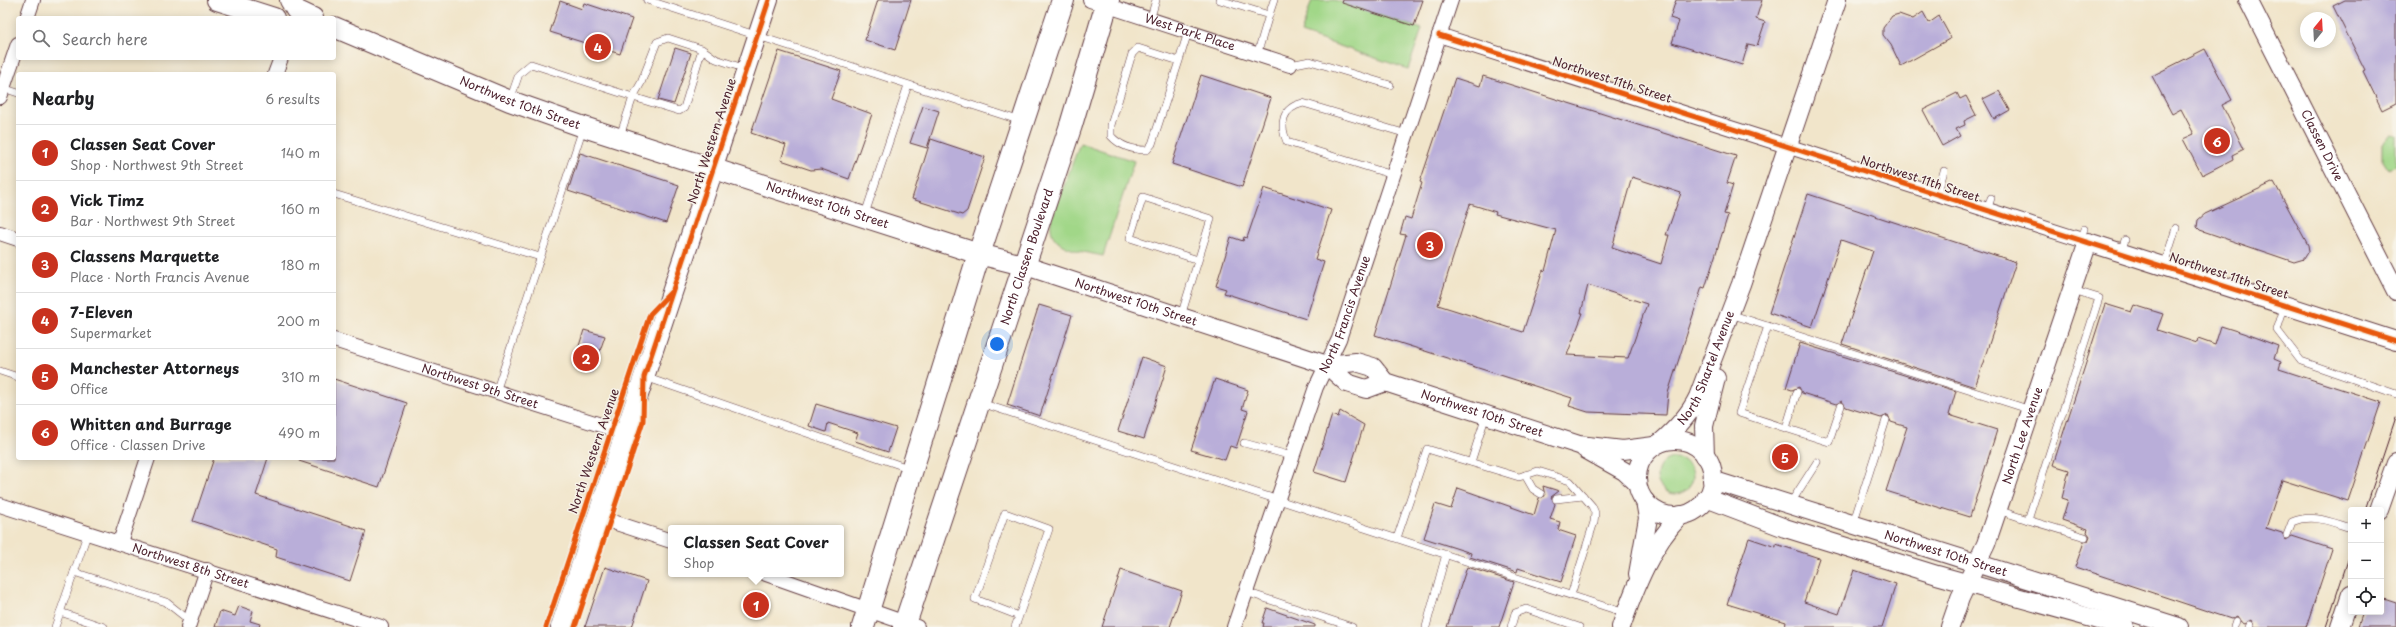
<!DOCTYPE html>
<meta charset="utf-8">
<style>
body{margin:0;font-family:"Playpen Sans",sans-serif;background:#f2f2f2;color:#202124}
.controls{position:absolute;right:12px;bottom:12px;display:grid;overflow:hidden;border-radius:4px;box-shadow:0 2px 10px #0003}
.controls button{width:36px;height:36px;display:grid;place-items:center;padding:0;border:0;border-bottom:1px solid #e0e0e0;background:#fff;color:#202124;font:20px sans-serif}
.compass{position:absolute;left:2300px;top:12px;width:36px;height:36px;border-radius:50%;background:#fff;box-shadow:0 2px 10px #0003;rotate:18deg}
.you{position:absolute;left:997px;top:344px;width:14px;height:14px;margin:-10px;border:3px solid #fff;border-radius:50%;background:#1a73e8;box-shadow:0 0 0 6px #1a73e833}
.badge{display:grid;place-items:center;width:26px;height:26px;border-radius:50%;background:#c8321e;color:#fff;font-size:13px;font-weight:700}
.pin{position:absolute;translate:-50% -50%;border:2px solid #fff;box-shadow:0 1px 4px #0006}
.popup{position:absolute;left:668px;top:525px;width:176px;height:52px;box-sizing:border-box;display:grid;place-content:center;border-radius:4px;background:#fff;filter:drop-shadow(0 1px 3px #0005);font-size:13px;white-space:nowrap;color:#757577}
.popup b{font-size:15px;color:#202124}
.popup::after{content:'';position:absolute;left:50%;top:100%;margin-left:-8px;border:8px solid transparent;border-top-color:#fff}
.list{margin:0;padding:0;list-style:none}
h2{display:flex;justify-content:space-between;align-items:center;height:52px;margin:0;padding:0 16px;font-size:17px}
h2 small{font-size:13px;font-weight:400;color:#757577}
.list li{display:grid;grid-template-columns:26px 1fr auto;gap:12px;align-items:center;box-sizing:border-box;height:56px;padding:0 16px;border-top:1px solid #e0e0e0}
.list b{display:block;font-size:15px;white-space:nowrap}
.list p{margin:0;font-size:13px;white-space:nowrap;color:#757577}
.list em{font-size:13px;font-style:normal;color:#757577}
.icon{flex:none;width:22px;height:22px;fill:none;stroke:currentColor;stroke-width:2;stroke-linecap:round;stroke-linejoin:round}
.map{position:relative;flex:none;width:2396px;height:627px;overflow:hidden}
.search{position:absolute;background:#fff;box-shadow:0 2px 10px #0003;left:16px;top:16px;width:320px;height:44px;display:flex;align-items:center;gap:10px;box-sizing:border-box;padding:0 14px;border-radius:4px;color:#757577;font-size:15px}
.panel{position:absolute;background:#fff;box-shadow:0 2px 10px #0003;left:16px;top:72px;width:320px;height:388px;border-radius:4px}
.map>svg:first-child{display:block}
</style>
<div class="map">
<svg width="2396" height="627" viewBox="0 0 2396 627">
<rect width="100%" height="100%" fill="#f7f3e8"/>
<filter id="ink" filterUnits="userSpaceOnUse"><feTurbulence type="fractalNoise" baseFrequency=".025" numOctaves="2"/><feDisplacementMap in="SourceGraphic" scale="8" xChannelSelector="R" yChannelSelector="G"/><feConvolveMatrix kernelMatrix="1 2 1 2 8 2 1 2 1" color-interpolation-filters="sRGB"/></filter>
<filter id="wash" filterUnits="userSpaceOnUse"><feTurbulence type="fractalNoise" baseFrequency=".012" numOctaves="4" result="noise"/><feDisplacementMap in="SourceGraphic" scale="16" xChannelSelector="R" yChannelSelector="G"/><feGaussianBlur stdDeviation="0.9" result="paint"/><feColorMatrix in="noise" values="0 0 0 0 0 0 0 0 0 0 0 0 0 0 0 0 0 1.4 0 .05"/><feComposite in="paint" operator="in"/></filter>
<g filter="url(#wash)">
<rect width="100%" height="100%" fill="#f1e5ca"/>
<g fill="#a1d788" stroke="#767b5a">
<polygon points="1312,0 1335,0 1422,29 1408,69 1301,33"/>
<polygon points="2391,135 2396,136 2396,165 2389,170 2383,161 2383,143"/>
<path d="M1080 143 1134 161 1103 256C1082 251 1047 250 1051 221Z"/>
<circle cx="1675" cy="476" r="18"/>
</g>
<g id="blocks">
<g fill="#b9aed9" fill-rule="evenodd">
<polygon points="878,0 911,0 895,50 865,40"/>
<polygon points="1343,0 1423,0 1414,26 1342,3"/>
<polygon points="1676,0 1762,0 1756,19 1765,22 1757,46 1748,44 1742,65 1672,43 1679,21 1670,18"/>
<polygon points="2345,0 2396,0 2396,103 2382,110 2363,71 2365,70 2333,6"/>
<polygon points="560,1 582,9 584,3 632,19 620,54 550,32"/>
<polygon points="1923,12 1929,23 1939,16 1951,38 1901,66 1891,45 1883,35 1883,28 1892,16 1899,14 1913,19"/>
<polygon points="675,48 691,53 674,104 658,100"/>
<polygon points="2205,49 2232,100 2222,105 2244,149 2232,155 2233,159 2202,175 2183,139 2194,134 2181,109 2172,114 2152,76"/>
<polygon points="779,51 841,71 831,99 872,114 849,179 821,169 811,170 781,160 786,145 751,133"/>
<polygon points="1201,75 1271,98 1242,187 1172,164"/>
<path d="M1483 76 1736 156 1727 183 1733 185 1724 214 1728 215 1705 288 1702 287 1668 393 1666 415 1588 412 1569 406 1572 398 1375 335 1406 235 1400 234 1405 217 1411 219 1422 183 1420 182 1455 78 1480 86ZM1632 177 1681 193 1666 235H1669L1661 264 1612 248ZM1470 204 1496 212 1495 214 1556 230 1545 271 1543 270 1523 332 1438 305ZM1588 285 1647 304 1628 358 1567 355 1583 313H1581Z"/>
<polygon points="1999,91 2010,110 1994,119 1983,99"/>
<polygon points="1957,93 1960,99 1966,96 1976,115 1964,121 1965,125 1956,129 1960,136 1942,146 1923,110"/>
<polygon points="923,106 939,111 927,148 910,143"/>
<polygon points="931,139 985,157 967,211 962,215 912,199"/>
<polygon points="580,153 679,185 666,223 568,191"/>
<polygon points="2274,182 2308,245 2309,251 2304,259 2294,262 2200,230 2197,227 2198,220 2205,214"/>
<polygon points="1264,188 1331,210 1315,259 1324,262 1306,319 1224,293 1226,289 1216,286 1231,237 1243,241 1244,237 1247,238"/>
<polygon points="1808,194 2016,262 1975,387 1842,344 1873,251 1841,240 1812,327 1769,313"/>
<polygon points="2105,304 2131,312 2134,305 2163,314 2157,330 2197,343 2198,339 2215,345 2221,326 2243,333 2278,346 2274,359 2281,362 2279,369 2381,402 2348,501 2282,480 2266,528 2282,533 2286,540 2292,536 2332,549 2306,627 2255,627 2252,620 2245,624 2241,622 2237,616 2231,619 2075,567 2084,542 2088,541 2090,536 2087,532 2088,529 2062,520 2068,500 2062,498 2069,470 2053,465"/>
<polygon points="1039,305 1072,315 1040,416 1007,405"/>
<polygon points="584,330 605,336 593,371 573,365"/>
<polygon points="1800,343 1956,391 1949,415 1997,430 1970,517 1886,491 1907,427 1891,422 1888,415 1881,418 1846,407 1842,401 1836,404 1802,393 1799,387 1792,390 1786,388"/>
<polygon points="1142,357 1167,366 1144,439 1118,431"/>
<polygon points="334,379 407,403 379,487 299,461 299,458 334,458"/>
<polygon points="1215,379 1248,390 1242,409 1248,411 1236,448 1230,446 1225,460 1191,450"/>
<polygon points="816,404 896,428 888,452 855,441 858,433 828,423 826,432 809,426"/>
<polygon points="1340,411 1364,425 1346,482 1314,472 1332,415 1338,417"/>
<polygon points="214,458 268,458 256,495 366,531 350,581 276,557 277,549 193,521"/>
<polygon points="1543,486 1559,491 1551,497 1555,504 1550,519 1560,522 1558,530 1576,536 1561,582 1518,568 1517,572 1470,557 1471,553 1424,538 1435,504 1451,509 1458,488 1534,515 1539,498 1545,496"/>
<polygon points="1749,538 1776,547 1776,544 1819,558 1804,602 1839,614 1854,570 1896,584 1882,627 1785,627 1786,622 1727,604"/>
<polygon points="605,567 647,581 632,627 585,627"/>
<polygon points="1467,567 1514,582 1499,627 1447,627"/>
<polygon points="1121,570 1182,591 1170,627 1102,627"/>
<polygon points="2381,598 2396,603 2396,627 2358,627 2363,612 2381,612"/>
<polygon points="239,606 253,611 250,621 260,624 259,627 215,627 220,611 235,616"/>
<polygon points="1267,608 1315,625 1315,627 1263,627 1264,623 1262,623"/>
</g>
</g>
</g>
<g filter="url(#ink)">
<use href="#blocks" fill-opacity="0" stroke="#633d43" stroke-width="1"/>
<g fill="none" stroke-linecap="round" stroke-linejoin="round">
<g stroke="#633d43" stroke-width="8">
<g id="service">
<polyline points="647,0 1021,121"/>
<polyline points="1220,0 1269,15 1274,0"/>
<polyline points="1150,20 1156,0"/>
<polyline points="702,49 684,108 679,111 633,97 641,83 657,42 668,38 702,49 716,59 746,69"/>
<polyline points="1257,55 1269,15"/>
<path d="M1179 61 1152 144 1147 150C1133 150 1120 146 1111 136V125L1132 54 1138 48 1179 61 1188 32"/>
<polyline points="1290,65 1310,61 1390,85"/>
<polyline points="3,88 18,93"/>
<polyline points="510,100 519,74 531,64 633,97 620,136"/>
<path d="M1393 175 1287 142C1279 124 1282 108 1303 103L1407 134"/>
<polyline points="334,194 540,257"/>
<polyline points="1937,195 1944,171"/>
<polyline points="1987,211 1991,198"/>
<polyline points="864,217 908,85"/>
<polyline points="2080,240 2084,229"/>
<polyline points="2121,252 2125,240"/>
<polyline points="2164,266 2176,228"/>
<polyline points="2285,305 2277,330 2301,361 2396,394"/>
<polyline points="1733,315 2031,410"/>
<polyline points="1181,316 1211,219 1143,197 1130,238 1198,260"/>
<polyline points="1768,326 1739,413 1829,442 1841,406"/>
<polyline points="0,371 18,377"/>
<polyline points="645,377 911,469"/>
<polyline points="496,392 583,128"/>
<polyline points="981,403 1625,613"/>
<polyline points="1786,428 1797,392"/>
<polyline points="1244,443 1292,456"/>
<polyline points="1471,462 1486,415"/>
<polyline points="1525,475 1533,489 1541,494"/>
<polyline points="1556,499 1583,496"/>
<polyline points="1790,504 1817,462"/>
<polyline points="1998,510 2028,520 2099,298 2073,290"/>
<polyline points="2028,520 2085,537"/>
<polyline points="1853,524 1886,420"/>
<path d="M2287 535 2292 522C2312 513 2331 522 2351 528"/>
<polyline points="1397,538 1427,449 1519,477 1538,471 1570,481 1592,506 1595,513 1594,522 1571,595"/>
<polyline points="74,572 166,602 190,621"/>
<polyline points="1246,592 1352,627"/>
<polyline points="60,612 104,627"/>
<polyline points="55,627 88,532"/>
<polyline points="1015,627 1019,616 1049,529 1005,513 975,599 1019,616"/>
<polyline points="1426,627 1446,554"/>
<polyline points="1511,627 1515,613 1526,609 1579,627"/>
<polyline points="2234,627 2236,621"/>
<polyline points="2249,627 2250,625"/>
</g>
</g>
<g stroke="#633d43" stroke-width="16">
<g id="minor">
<path id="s1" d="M1090 0 1290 65"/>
<polyline points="27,18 33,0"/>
<polyline points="1439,35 2088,242"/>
<polyline points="275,74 281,58"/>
<polyline points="0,97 18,44"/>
<polyline points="0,233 18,239"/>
<path id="s2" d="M334 340 626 433"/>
<path id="s3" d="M0 505 381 627"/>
<polyline points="598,517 671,541"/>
<polyline points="120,542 148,458"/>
<polyline points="766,574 917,627"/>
<polyline points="188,627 207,570"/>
<path id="s4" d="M1234 627 1316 387 1339 339 1451 0"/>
</g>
</g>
<g stroke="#633d43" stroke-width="20">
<g id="tertiary">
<path id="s5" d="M2248 0 2396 291"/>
<polyline points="713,169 769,0"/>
<path id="s6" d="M1023 265 1327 365 1347 383 1366 389 1385 382"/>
<path id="s7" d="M1327 365 1356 362 1373 367 1385 382 1579 445 1623 450 1654 446"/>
<circle cx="1675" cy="478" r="38"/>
<path id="s8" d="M1660 443C1675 430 1689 416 1698 397L1741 284 1837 0"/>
<polyline points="1585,449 1624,471 1637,483"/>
<polyline points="1705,456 1704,426 1716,378"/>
<path id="s9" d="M1712 480 2179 627"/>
<polyline points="1706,498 1785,528 1937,575 2124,627"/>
<polyline points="2379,510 2396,462"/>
<polyline points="1638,574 1648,518 1645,501"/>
<path d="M1621 627C1635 587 1651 545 1681 515"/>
<path id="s10" d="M1950 627 1960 598 1986 544 2088 242 2396 341"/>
<polyline points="2340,627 2351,594"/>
</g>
</g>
<g stroke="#633d43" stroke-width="22">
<g id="secondary">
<polyline points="217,0 274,18"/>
<polyline points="290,0 296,10 313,18"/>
<path id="s11" d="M334 27 510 101 584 127 979 254 1023 265"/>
<polyline points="561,627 713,169"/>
</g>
</g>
<g stroke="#633d43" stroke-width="24">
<g id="primary">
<polyline points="863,627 979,254 1063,0"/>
<path id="s12" d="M904 627 1071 125 1108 0"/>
</g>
</g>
<use href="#service" stroke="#fff" stroke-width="7"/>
<use href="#minor" stroke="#fff" stroke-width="14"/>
<use href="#tertiary" stroke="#fff" stroke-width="18"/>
<use href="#secondary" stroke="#fff" stroke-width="20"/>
<use href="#primary" stroke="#fff" stroke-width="22"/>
<g stroke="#4a1f2b" stroke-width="1">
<polyline points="2365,510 2396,417"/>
<polyline points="2326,627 2351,551"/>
</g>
<g stroke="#f7f3e8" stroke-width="8">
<g id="cycleway">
<polyline points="1439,35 2396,341"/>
<polyline points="546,627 650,314 671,292"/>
<polyline points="575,627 643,421 644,377 769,0"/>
</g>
</g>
<use href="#cycleway" stroke="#e8590c" stroke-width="5"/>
</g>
</g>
<g text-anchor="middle" stroke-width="3" stroke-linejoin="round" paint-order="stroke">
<g font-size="12" fill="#4a1f2b" stroke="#f7f3e8">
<text dy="4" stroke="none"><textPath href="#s1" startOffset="105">West Park Place</textPath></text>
<text transform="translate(1612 80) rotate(18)" y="4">Northwest 11th Street</text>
<text dy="4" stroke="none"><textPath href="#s11" startOffset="201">Northwest 10th Street</textPath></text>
<text transform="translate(712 141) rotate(-72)" y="4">North Western Avenue</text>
<text dy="4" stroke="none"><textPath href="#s5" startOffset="163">Classen Drive</textPath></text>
<text transform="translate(1920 179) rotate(18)" y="4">Northwest 11th Street</text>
<text dy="4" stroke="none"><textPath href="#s11" startOffset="525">Northwest 10th Street</textPath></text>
<text dy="4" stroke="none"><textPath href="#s12" startOffset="390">North Classen Boulevard</textPath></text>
<text transform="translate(2229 276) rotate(18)" y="4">Northwest 11th Street</text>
<text dy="4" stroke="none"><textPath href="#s6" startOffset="119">Northwest 10th Street</textPath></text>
<text dy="4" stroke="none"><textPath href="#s4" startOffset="332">North Francis Avenue</textPath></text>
<text dy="4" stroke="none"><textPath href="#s8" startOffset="90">North Shartel Avenue</textPath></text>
<text dy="4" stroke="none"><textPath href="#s2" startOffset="153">Northwest 9th Street</textPath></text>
<text dy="4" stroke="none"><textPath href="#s7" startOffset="168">Northwest 10th Street</textPath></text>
<text dy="4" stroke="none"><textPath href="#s10" startOffset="205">North Lee Avenue</textPath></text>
<text transform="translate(594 451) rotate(-71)" y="4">North Western Avenue</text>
<text dy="4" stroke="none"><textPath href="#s9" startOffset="245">Northwest 10th Street</textPath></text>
<text dy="4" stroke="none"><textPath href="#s3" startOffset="200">Northwest 8th Street</textPath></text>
</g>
</g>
</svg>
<div class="controls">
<button>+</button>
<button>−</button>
<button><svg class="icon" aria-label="locate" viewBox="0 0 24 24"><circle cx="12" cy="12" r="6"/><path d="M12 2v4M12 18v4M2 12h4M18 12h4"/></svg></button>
</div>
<svg class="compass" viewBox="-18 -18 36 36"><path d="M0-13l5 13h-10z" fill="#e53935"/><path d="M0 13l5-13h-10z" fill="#757577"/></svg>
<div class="you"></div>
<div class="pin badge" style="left:756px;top:605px">1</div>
<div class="popup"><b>Classen Seat Cover</b>Shop</div>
<div class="pin badge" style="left:586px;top:358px">2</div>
<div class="pin badge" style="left:1430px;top:245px">3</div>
<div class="pin badge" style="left:598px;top:47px">4</div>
<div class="pin badge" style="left:1785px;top:457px">5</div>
<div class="pin badge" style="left:2217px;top:141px">6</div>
<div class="search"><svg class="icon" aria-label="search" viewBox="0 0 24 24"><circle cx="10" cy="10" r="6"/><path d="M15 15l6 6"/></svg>Search here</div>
<section class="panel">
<h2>Nearby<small>6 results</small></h2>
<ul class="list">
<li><span class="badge">1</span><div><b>Classen Seat Cover</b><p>Shop · Northwest 9th Street</p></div><em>140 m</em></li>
<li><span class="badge">2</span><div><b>Vick Timz</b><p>Bar · Northwest 9th Street</p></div><em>160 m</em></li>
<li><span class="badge">3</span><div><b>Classens Marquette</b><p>Place · North Francis Avenue</p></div><em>180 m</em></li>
<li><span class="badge">4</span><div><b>7-Eleven</b><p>Supermarket</p></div><em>200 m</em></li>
<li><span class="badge">5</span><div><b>Manchester Attorneys</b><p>Office</p></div><em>310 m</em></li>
<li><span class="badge">6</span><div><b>Whitten and Burrage</b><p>Office · Classen Drive</p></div><em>490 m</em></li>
</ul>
</section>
</div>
